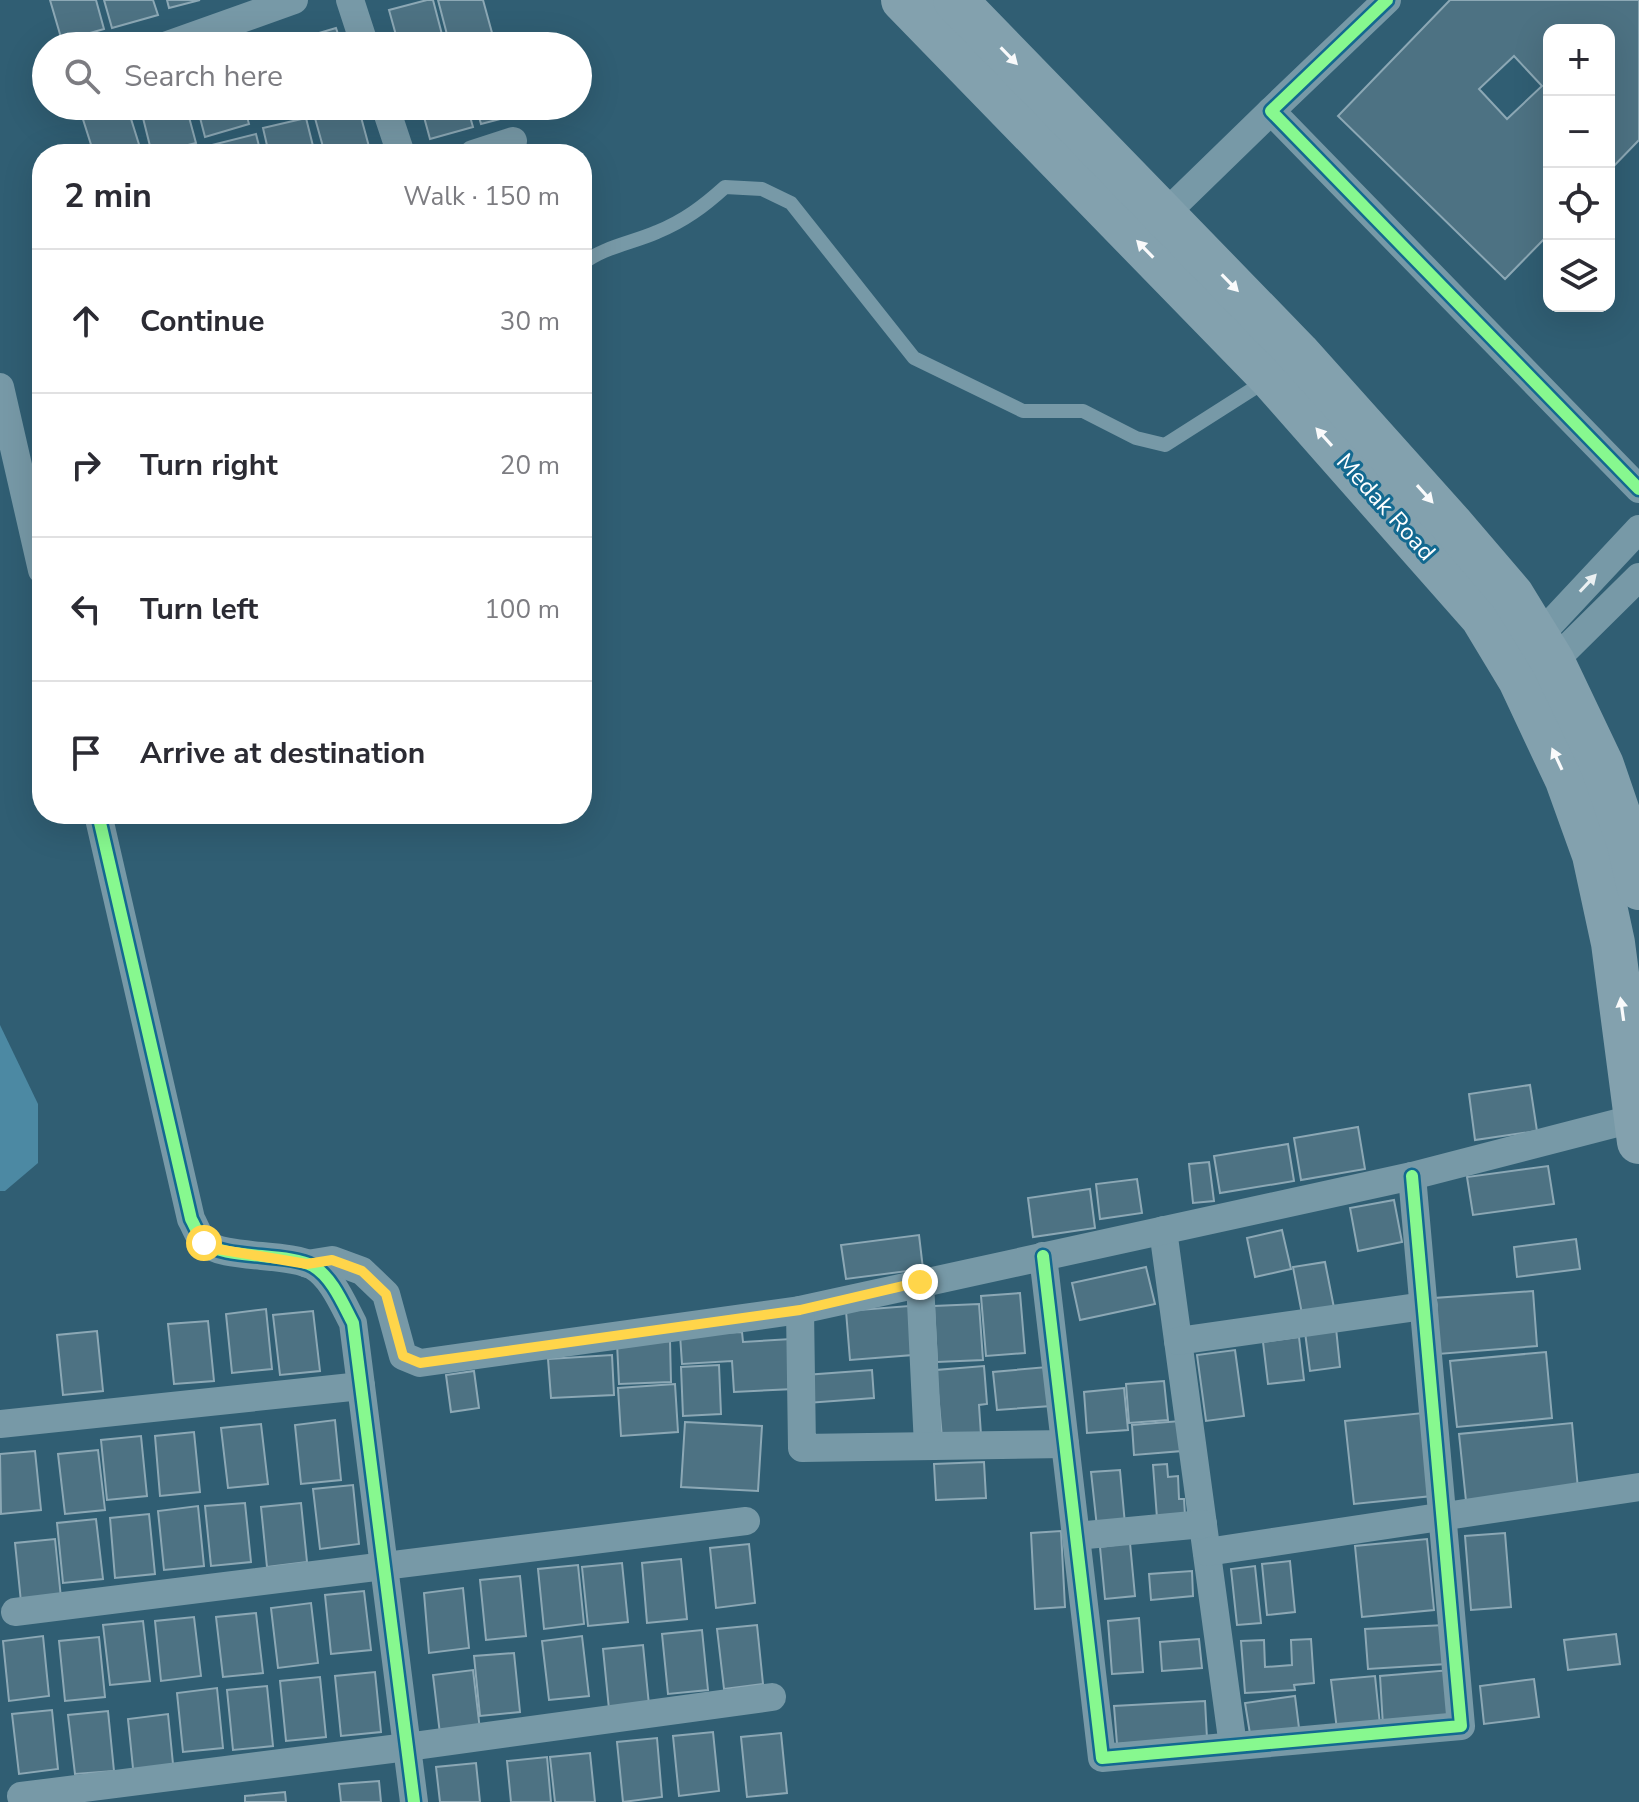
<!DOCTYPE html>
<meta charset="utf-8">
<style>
body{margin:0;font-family:"Nunito Sans",sans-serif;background:#f2f2f3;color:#2b2b33}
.controls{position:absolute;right:24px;top:24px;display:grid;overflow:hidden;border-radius:16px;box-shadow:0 8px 32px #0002}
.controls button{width:72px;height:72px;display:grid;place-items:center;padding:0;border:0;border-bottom:2px solid #e1e1e2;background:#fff;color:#2b2b33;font:40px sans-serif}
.stop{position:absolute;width:24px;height:24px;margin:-18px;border:6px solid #ffd54a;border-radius:50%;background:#fff}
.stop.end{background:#ffd54a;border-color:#fff;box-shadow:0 2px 8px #0008}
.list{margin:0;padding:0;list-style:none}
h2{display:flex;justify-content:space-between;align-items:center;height:104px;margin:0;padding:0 32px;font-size:34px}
h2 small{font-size:26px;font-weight:400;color:#7c7c81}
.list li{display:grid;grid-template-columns:52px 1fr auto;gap:24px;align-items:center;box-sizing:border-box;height:144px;padding:0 32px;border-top:2px solid #e1e1e2}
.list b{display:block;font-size:30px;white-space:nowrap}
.list em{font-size:26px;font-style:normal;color:#7c7c81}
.icon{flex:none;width:44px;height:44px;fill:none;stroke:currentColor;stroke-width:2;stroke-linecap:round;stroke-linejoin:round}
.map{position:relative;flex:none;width:1639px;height:1802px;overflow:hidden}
.search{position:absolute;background:#fff;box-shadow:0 8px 32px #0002;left:32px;top:32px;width:560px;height:88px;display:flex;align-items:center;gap:20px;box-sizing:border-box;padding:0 28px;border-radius:44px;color:#7c7c81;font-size:30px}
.panel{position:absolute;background:#fff;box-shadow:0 8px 32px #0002;left:32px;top:144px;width:560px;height:680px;border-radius:32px}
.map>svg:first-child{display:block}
</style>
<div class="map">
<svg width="1639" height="1802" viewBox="0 0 1639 1802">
<rect width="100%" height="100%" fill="#305e73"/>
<polygon fill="#4c89a3" points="0,1025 38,1104 38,1163 5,1191 0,1191"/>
<g fill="#4d7283" stroke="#8ca8b5" stroke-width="2" fill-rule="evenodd">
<polygon points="50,0 96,0 104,29 62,41"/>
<polygon points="104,0 153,0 158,15 112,28"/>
<polygon points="167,0 200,0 169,8"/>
<polygon points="427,0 433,0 445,46 399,46 389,10"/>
<polygon points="438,0 483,0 494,40 470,46 450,46"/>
<path d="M1450 0H1639V140L1609 171V30H1549V234L1505 279 1338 116ZM1514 56 1542 86 1507 119 1479 89Z"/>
<polygon points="336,28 342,46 294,46 292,41"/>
<polygon points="101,106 127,106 142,154 94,154 81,113"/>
<polygon points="140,106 186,106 196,143 152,154"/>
<polygon points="197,106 244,106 249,124 205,137"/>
<polygon points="254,106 294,106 256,116"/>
<polygon points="330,106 358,106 371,154 325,154 313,111"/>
<polygon points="421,106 467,106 473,127 430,139"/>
<polygon points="476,106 518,106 520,114 481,124"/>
<polygon points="306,118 315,154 269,154 263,128"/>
<polygon points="256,134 261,154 214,154 212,145"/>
<polygon points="1530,1085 1537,1131 1475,1140 1469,1094"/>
<polygon points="1358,1127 1365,1169 1301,1180 1294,1138"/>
<polygon points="1288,1144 1294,1181 1220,1193 1214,1156"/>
<polygon points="1209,1162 1214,1201 1193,1203 1189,1164"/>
<polygon points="1548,1166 1554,1204 1473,1215 1467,1177"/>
<polygon points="1137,1179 1142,1213 1100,1219 1096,1184"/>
<polygon points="1090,1189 1095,1228 1033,1237 1028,1198"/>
<polygon points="1394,1200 1402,1242 1358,1251 1350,1208"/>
<polygon points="1282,1230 1291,1269 1255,1277 1247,1238"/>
<polygon points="919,1235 923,1269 846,1279 841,1245"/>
<polygon points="1576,1239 1580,1269 1517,1277 1514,1247"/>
<polygon points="1325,1262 1335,1313 1303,1319 1293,1267"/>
<polygon points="1146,1267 1155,1304 1080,1320 1072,1283"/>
<polygon points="1533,1291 1537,1346 1438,1354 1434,1298"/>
<polygon points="1020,1293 1025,1353 986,1356 981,1296"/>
<polygon points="979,1304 983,1360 937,1362 934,1306"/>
<polygon points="909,1306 913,1355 850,1360 846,1311"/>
<polygon points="266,1309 272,1369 232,1373 226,1314"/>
<polygon points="313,1311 320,1371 280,1375 273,1315"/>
<polygon points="208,1321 214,1381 174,1384 168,1324"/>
<polygon points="1336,1328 1340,1367 1310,1371 1305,1332"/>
<polygon points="97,1331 103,1391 63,1395 57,1335"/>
<polygon points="742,1332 743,1342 791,1339 794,1389 734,1392 732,1361 682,1364 680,1335"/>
<polygon points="1299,1337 1304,1380 1268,1384 1263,1342"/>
<polygon points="670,1341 671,1382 619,1384 617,1343"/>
<polygon points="1235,1350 1244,1416 1206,1421 1197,1355"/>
<polygon points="1546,1352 1552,1418 1457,1427 1450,1361"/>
<polygon points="612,1355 614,1395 551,1398 548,1359"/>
<polygon points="719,1365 721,1414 683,1416 681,1367"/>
<polygon points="984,1366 987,1404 979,1405 981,1435 942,1438 936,1370"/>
<polygon points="1047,1367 1051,1406 997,1410 993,1372"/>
<polygon points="872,1370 874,1398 807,1403 805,1375"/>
<polygon points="474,1371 479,1408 451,1412 446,1375"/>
<polygon points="1164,1381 1168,1420 1129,1423 1126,1384"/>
<polygon points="675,1384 678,1432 621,1436 618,1388"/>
<polygon points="1124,1388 1128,1430 1087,1433 1084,1392"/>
<polygon points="1423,1413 1432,1496 1354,1504 1345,1421"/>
<polygon points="335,1420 341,1480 301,1484 295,1425"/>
<polygon points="1180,1421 1182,1451 1134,1455 1132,1425"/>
<polygon points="685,1422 762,1426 758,1491 681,1487"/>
<polygon points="1572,1423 1578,1489 1466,1501 1459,1434"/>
<polygon points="261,1424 268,1484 228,1488 221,1428"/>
<polygon points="194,1432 200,1492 160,1496 155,1436"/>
<polygon points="141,1436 147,1496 107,1500 101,1440"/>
<polygon points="98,1450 105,1510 65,1514 58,1454"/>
<polygon points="35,1451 41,1510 1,1514 0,1454"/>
<polygon points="984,1462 986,1498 936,1500 934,1464"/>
<polygon points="1167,1464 1168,1477 1178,1476 1179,1499 1184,1499 1185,1516 1157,1518 1153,1465"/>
<polygon points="1120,1470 1125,1524 1097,1527 1091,1472"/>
<polygon points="353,1485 359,1544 320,1549 313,1489"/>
<polygon points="245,1503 251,1562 211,1566 205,1506"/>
<polygon points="301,1503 307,1562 267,1567 261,1507"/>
<polygon points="198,1506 204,1566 164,1570 158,1511"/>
<polygon points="149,1514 155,1574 115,1578 110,1518"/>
<polygon points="96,1519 103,1579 63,1583 57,1523"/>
<polygon points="1061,1531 1065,1607 1035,1609 1031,1533"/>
<polygon points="1505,1533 1511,1607 1471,1610 1465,1536"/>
<polygon points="55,1539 61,1598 21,1602 15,1543"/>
<polygon points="1427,1539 1434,1610 1362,1617 1355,1546"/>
<polygon points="1130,1543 1135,1596 1105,1599 1100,1547"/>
<polygon points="749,1544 755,1603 716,1608 710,1548"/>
<polygon points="681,1559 687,1619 647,1623 642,1563"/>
<polygon points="1290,1561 1295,1612 1267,1615 1262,1564"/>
<polygon points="622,1563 628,1622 588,1626 582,1567"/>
<polygon points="578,1565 584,1624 544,1629 538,1569"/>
<polygon points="1255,1566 1261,1623 1237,1625 1231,1569"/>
<polygon points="1192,1571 1193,1596 1151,1600 1149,1574"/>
<polygon points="520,1576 526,1636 486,1640 480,1580"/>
<polygon points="463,1588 469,1648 429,1653 424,1593"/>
<polygon points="364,1591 371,1650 331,1654 325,1595"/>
<polygon points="311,1603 318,1663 278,1668 271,1608"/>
<polygon points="256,1613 263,1673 223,1677 216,1617"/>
<polygon points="194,1617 201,1676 161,1681 155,1621"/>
<polygon points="1139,1618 1143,1672 1112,1674 1108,1621"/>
<polygon points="143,1621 150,1681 110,1685 103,1625"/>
<polygon points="757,1625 763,1684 724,1689 717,1629"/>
<polygon points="1445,1625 1447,1664 1368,1669 1365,1629"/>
<polygon points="702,1630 708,1690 668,1694 662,1634"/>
<polygon points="1616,1634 1620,1664 1568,1670 1564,1640"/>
<polygon points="43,1636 49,1696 9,1701 3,1641"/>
<polygon points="582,1636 589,1696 549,1700 542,1641"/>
<polygon points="99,1637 105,1697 65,1701 59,1641"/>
<polygon points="1199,1639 1202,1668 1162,1671 1160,1642"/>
<polygon points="1311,1639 1314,1683 1294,1685 1295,1690 1245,1693 1241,1641 1264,1640 1265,1667 1292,1665 1291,1640"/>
<polygon points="643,1645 649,1705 609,1709 603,1649"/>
<polygon points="514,1653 520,1712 480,1716 474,1656"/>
<polygon points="473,1670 480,1730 440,1734 433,1675"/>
<polygon points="1451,1670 1455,1721 1383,1726 1380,1676"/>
<polygon points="375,1672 381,1732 341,1736 335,1676"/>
<polygon points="1375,1676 1380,1725 1337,1730 1331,1680"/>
<polygon points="320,1677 326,1737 286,1741 280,1681"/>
<polygon points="1534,1679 1539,1717 1484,1724 1480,1686"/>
<polygon points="267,1686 273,1746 233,1750 227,1690"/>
<polygon points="217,1688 223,1748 183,1752 177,1693"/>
<polygon points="1295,1696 1299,1728 1250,1734 1245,1703"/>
<polygon points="1205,1701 1207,1738 1117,1744 1114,1706"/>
<polygon points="52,1710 58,1769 19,1774 12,1714"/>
<polygon points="108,1711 114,1771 75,1774 68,1715"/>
<polygon points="168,1714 174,1774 134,1778 128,1719"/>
<polygon points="713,1732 719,1791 679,1796 673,1736"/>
<polygon points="781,1733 787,1793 747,1797 741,1737"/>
<polygon points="657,1738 662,1797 623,1802 617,1742"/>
<polygon points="590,1753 595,1802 555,1802 550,1757"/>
<polygon points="547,1757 551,1802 511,1802 507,1761"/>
<polygon points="476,1763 480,1802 440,1802 436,1767"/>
<polygon points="379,1781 381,1802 341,1802 339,1784"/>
<polygon points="285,1792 286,1802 245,1802 245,1796"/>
</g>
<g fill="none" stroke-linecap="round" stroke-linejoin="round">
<path stroke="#7799a7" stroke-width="14" d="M582 264C603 247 632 243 657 232 684 221 704 206 725 187L762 189 791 203 914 358 1023 411H1083L1136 438 1165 445 1267 380"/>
<g stroke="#7799a7" stroke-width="28">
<polyline points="350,0 365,46"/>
<polyline points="1387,0 1271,111 1639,489"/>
<polyline points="165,46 294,0"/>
<polyline points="385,106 401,154"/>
<polyline points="473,154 513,141"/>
<polyline points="1164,215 1271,111"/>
<polyline points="0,387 42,570"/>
<polyline points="1538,637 1639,529"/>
<polyline points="1553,662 1639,577"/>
<path d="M98 814 191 1219C195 1226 198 1235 203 1241 220 1260 288 1252 313 1266 332 1277 343 1304 353 1323L414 1802"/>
<polyline points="1163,1230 1233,1746"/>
<polyline points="1043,1256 1102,1758 1461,1726 1412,1176"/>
<polyline points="307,1264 332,1260 362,1271 386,1294 403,1356 420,1363 800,1310 1412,1176 1636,1118"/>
<polyline points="920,1282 928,1446"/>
<polyline points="800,1310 802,1448 1065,1444"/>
<polyline points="1178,1341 1424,1306"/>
<polyline points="0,1424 361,1386"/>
<polyline points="1076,1536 1203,1524"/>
<polyline points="1207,1552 1639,1487"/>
<polyline points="15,1612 746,1521"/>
<polyline points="21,1796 407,1747 772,1697"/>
</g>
<g stroke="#83a1ae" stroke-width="44">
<polyline points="903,0 1271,378 1482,617 1520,680 1567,780 1594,855 1613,943 1639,1142"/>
<polyline points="955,0 1298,353 1453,526 1512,595 1553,662 1602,765 1629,844 1639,888"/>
</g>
<g stroke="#136990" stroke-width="17">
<g id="cycleway">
<polyline points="1387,0 1271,111 1639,489"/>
<path d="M98 814 191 1219C195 1226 198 1235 203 1241 220 1260 288 1252 313 1266 332 1277 343 1304 353 1323L414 1802"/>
<polyline points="1043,1256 1102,1758 1461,1726 1412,1176"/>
</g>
</g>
<use href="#cycleway" stroke="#87f88f" stroke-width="12"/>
</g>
<defs><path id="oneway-solid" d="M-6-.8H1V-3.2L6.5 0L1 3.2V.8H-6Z" transform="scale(2)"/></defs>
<g fill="#f9fafb">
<use href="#oneway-solid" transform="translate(1009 56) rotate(46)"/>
<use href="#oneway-solid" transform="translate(1145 249) rotate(-134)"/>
<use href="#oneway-solid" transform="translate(1230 283) rotate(46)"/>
<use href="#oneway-solid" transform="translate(1324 437) rotate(-132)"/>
<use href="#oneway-solid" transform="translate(1425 494) rotate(48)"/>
<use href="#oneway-solid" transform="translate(1557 759) rotate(-115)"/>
<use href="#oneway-solid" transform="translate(1622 1009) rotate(-98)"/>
</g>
<use fill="#ebf0f2" href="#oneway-solid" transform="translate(1588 583) rotate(-47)"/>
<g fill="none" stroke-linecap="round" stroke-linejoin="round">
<polyline stroke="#ffd54a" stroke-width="10" points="204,1243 217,1249 307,1264 332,1260 362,1271 386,1294 403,1356 420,1363 800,1310 920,1282"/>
</g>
<g text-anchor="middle" stroke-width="6" stroke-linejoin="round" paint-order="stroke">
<g font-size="24" fill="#fff" stroke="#136990">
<text transform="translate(1386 507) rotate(48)" y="8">Medak Road</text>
</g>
</g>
</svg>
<div class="controls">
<button>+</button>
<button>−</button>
<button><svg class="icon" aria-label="locate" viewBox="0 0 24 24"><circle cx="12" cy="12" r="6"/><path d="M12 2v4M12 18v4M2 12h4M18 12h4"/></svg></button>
<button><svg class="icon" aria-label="layers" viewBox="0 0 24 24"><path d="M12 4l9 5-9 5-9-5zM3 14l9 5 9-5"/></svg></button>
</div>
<div class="stop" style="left:204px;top:1243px"></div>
<div class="stop end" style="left:920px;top:1282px"></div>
<div class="search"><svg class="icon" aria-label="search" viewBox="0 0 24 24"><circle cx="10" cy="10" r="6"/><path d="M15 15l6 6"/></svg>Search here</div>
<section class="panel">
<h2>2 min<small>Walk · 150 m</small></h2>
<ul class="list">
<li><svg class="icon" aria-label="ahead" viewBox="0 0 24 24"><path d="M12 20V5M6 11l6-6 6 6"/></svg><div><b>Continue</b></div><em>30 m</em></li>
<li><svg class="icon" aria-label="right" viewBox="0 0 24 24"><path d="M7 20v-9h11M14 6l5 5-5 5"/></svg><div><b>Turn right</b></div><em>20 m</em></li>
<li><svg class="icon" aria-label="left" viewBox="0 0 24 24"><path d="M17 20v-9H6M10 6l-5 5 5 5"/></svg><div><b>Turn left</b></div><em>100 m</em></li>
<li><svg class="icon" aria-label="arrive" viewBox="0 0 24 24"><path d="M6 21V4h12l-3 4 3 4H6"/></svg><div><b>Arrive at destination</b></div></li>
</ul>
</section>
</div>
